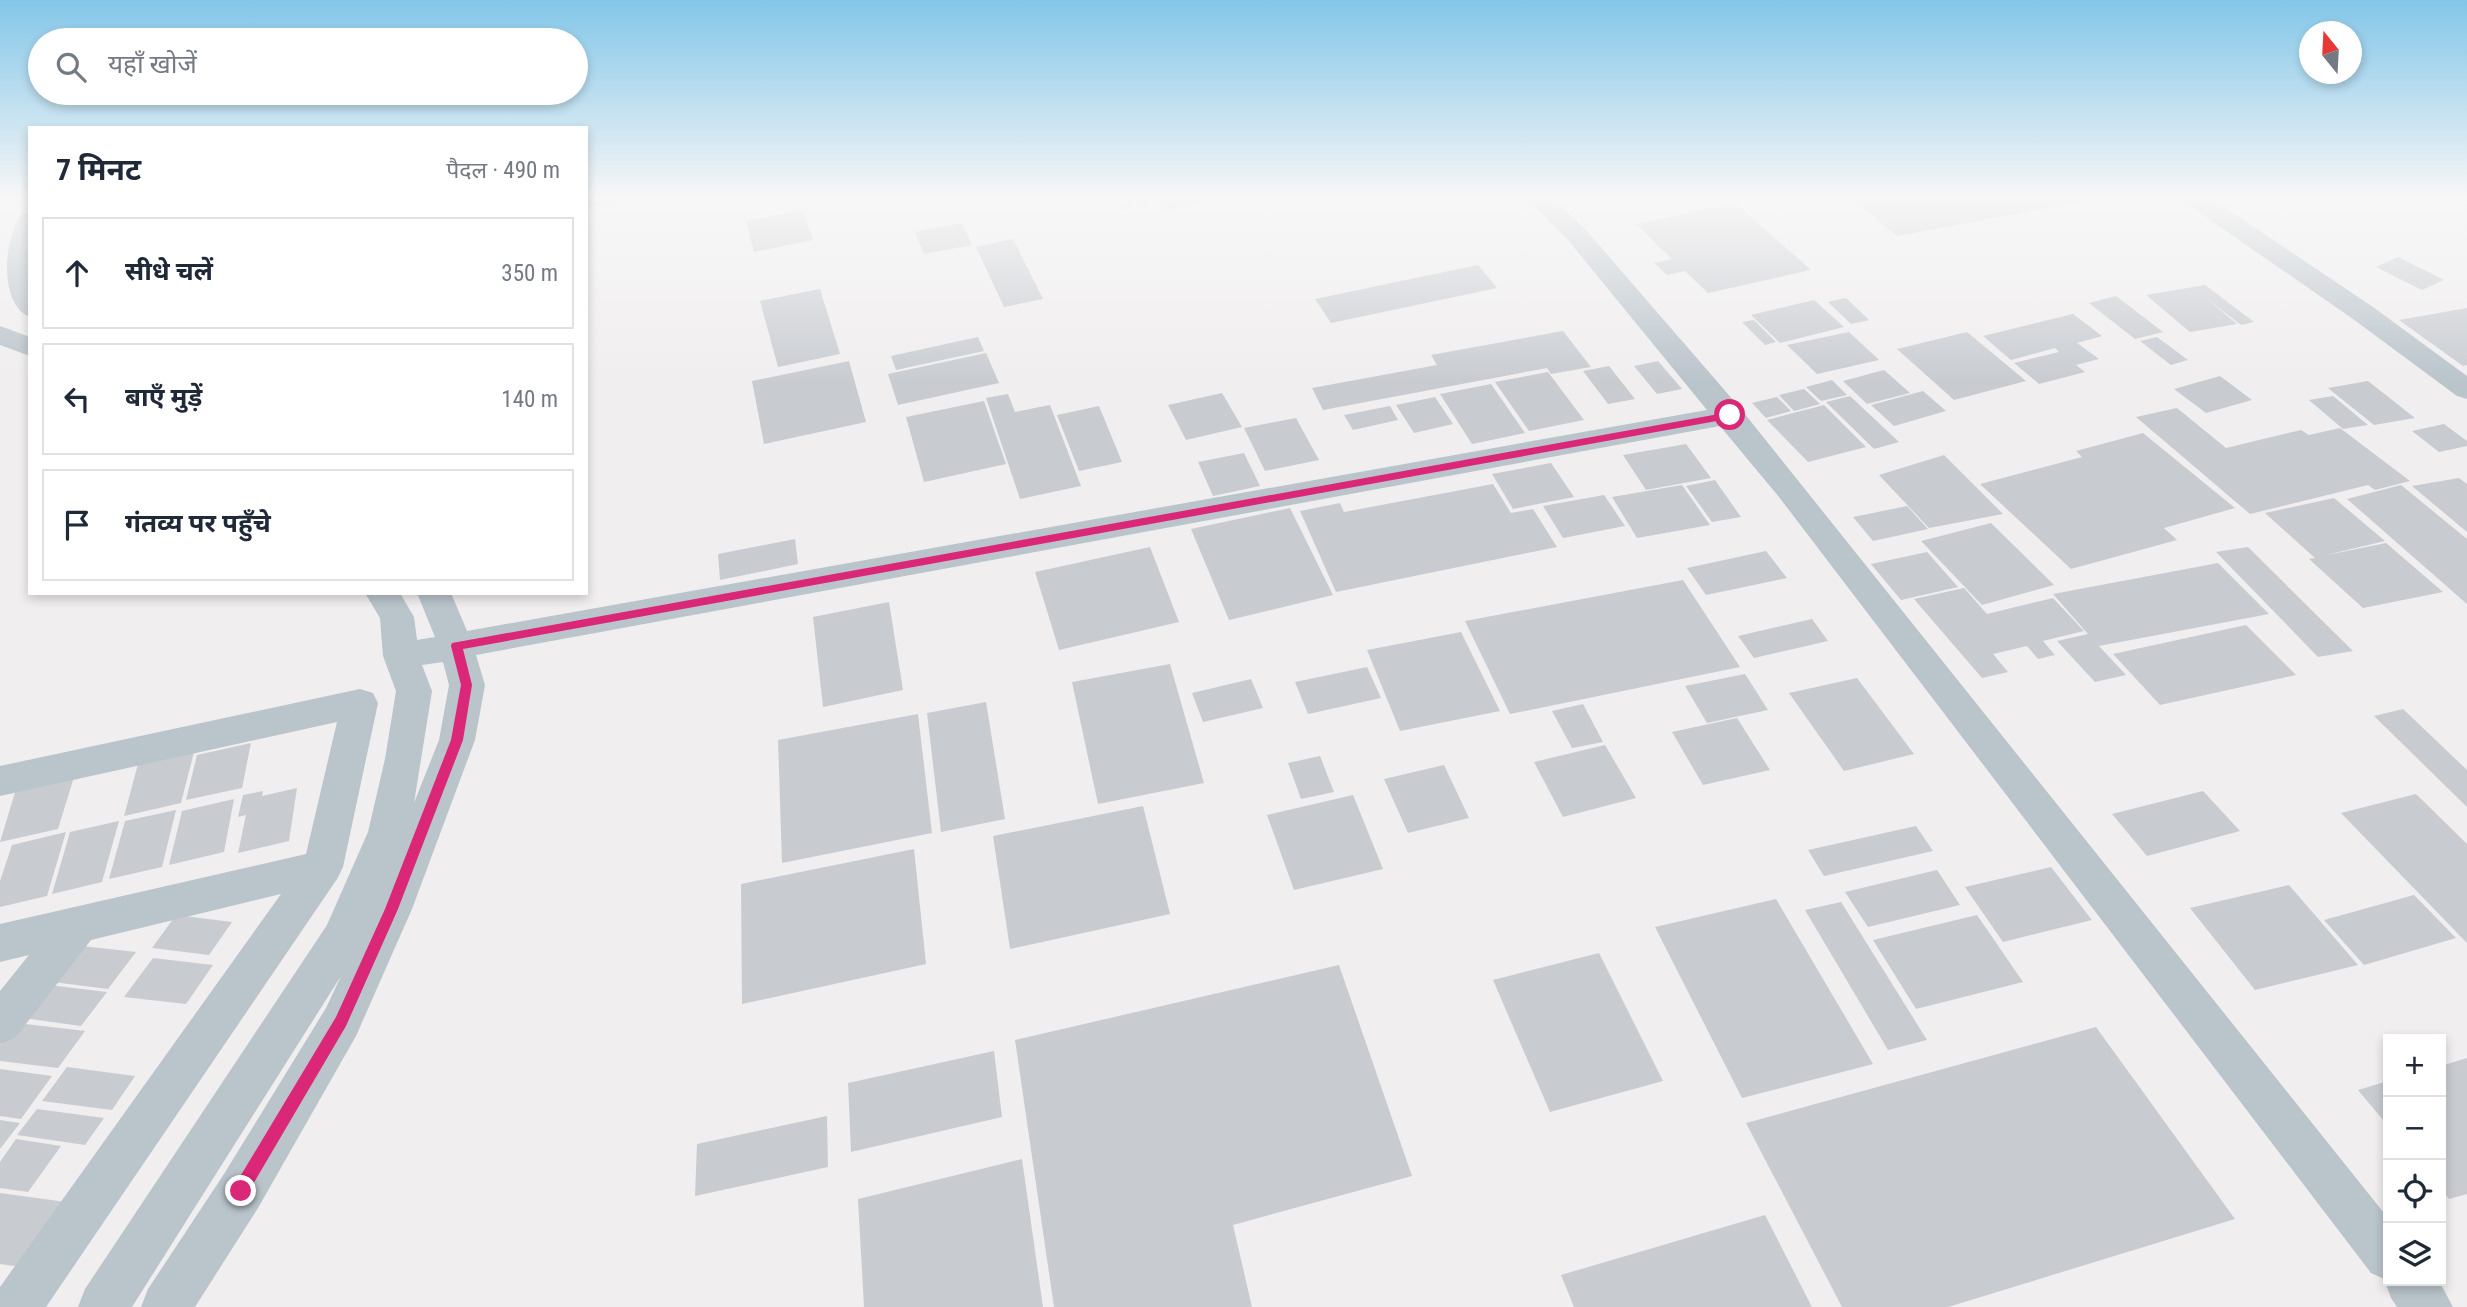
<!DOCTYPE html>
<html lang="hi">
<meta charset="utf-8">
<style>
body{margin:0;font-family:"Roboto Condensed","Noto Sans Devanagari",sans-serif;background:#f6f6f7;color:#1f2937}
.controls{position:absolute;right:21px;bottom:21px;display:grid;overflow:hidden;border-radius:0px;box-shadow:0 4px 10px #0003}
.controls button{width:63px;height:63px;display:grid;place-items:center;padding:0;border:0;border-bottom:2px solid #e0e1e3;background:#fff;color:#1f2937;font:35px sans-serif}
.compass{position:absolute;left:2299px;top:21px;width:63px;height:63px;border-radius:50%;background:#fff;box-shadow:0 4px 10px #0003;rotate:342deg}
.stop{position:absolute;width:21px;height:21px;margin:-16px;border:5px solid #db2777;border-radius:50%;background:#fff}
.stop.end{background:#db2777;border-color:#fff;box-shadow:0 2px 7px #0008}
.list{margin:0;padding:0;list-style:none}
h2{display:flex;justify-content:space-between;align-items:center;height:91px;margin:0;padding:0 28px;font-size:30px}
h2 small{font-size:23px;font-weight:400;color:#747a83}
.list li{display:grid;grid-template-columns:46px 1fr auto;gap:21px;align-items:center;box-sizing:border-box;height:112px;margin:0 14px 14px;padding:0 14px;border:2px solid #e0e1e3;border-radius:0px}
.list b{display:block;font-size:26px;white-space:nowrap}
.list em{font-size:23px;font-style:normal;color:#747a83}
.icon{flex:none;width:38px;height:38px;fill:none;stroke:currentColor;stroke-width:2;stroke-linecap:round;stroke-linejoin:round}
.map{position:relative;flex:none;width:2467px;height:1307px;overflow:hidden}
.search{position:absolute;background:#fff;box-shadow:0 4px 10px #0003;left:28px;top:28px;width:560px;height:77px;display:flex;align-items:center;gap:18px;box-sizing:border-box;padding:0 24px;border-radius:38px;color:#747a83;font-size:26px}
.panel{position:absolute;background:#fff;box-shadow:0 4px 10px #0003;left:28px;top:126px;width:560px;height:469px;border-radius:0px}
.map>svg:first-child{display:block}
</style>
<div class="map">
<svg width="2467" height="1307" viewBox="0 0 2467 1307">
<rect width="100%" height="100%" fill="#f0eeee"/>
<g fill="#c8ccd1">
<polygon points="1116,199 1199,199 1202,203 1164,210 1158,201 1122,209"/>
<polygon points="1853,199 2083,199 2086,201 1897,236"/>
<polygon points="1735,203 1811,270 1708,293 1685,271 1667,275 1654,263 1672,259 1636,224"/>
<polygon points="803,210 813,240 754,252 746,221"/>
<polygon points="962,223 972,245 924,254 915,232"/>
<polygon points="1013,239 1043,299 1004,307 976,247"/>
<polygon points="2398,257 2444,280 2422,290 2376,267"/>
<polygon points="1478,265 1497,288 1331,323 1315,299"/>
<polygon points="2205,285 2254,322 2241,325 2205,297 2237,324 2190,332 2146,295"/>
<polygon points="820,289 840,354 778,367 760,301"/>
<polygon points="2116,296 2163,332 2135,339 2089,303"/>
<polygon points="1846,298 1869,320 1851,324 1828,302"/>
<polygon points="1814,300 1844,327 1780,343 1751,315"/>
<polygon points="2467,308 2467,365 2463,366 2399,320"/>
<polygon points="2073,314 2102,336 2077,343 2099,359 2076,365 2085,372 2039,384 2014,363 2059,352 2055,348 2011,360 1983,336"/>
<polygon points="1754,320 1776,342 1765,345 1742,322"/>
<polygon points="1563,331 1591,367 1551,374 1547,368 1323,410 1312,388 1437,365 1431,355"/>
<polygon points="1849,332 1879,360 1817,374 1787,345"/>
<polygon points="1967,332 2026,381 1954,400 1897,349"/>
<polygon points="978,337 984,351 896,370 891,356"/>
<polygon points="2157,337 2188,360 2171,365 2140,341"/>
<polygon points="986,353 999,383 898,405 888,374"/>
<polygon points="849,361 866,422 764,444 752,381"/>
<polygon points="1658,361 1682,389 1657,394 1634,366"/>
<polygon points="1609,366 1635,399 1608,404 1583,371"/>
<polygon points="1884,370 1910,393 1867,404 1843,381"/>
<polygon points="1548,372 1584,420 1529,431 1495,382"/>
<polygon points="2220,376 2252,400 2206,413 2174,389"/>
<polygon points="1832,380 1847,395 1821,401 1806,387"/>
<polygon points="2368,381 2415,418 2374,425 2328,388"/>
<polygon points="1491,384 1525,433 1472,444 1440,394"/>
<polygon points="1804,389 1820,404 1794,411 1779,395"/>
<polygon points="1923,391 1946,411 1894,426 1871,405"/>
<polygon points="1222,393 1242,427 1186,440 1168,405"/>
<polygon points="1008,394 1015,412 1050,405 1081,486 1020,499 986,398"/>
<polygon points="1850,396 1899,442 1874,449 1826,402"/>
<polygon points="2333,396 2368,425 2343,429 2309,400"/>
<polygon points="1435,397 1453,424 1414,433 1396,405"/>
<polygon points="1777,397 1791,411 1766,418 1752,403"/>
<polygon points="984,401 1006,464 924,482 906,417"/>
<polygon points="1824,405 1866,447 1808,462 1767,420"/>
<polygon points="1099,406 1122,462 1079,471 1057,415"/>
<polygon points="1390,406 1398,420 1353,430 1344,415"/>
<polygon points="2177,408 2226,448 2301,430 2309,435 2340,428 2410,481 2375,490 2368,485 2250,514 2136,417"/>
<polygon points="1296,418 1319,460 1265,471 1244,428"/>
<polygon points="2444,424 2467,441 2467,446 2439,452 2412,431"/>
<polygon points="2143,433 2235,508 2164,528 2177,540 2071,569 1980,484 2082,457 2076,451"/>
<polygon points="1686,444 1711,478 1646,490 1623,455"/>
<polygon points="1244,453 1260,486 1213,496 1198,462"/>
<polygon points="1944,455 2003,514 1929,528 1879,475"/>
<polygon points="1551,463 1574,497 1513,509 1492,474"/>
<polygon points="2459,478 2467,484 2467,532 2412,486"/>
<polygon points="1715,480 1741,517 1712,522 1686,486"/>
<polygon points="1493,484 1511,513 1533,509 1557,547 1336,592 1300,511 1340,503 1344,512"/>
<polygon points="1682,485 1710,525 1637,538 1612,497"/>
<polygon points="2401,485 2467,539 2467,604 2347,499"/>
<polygon points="1604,495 1625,526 1563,538 1543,506"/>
<polygon points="2334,498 2385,541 2322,556 2386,543 2443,592 2363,608 2309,559 2315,558 2265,513"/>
<polygon points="1907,506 1928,529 1873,541 1853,517"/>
<polygon points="1290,508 1333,595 1229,620 1191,529"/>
<polygon points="1991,523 2054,585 1982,605 1921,541"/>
<polygon points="795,539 798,564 720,580 718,554"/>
<polygon points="1150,547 1179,622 1059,650 1035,572"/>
<polygon points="2248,547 2353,651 2318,657 2216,552"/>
<polygon points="1766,551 1787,578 1706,595 1687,568"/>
<polygon points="1927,552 1958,587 1901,600 1871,564"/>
<polygon points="2218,563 2269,614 2099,646 2126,675 2095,682 2057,641 2088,634 2053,594"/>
<polygon points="1683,580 1740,667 1510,714 1465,621"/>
<polygon points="1964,588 1987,614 2053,598 2084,631 2043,641 2055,655 2038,659 2027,646 1993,654 2008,672 1982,678 1914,599"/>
<polygon points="889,602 903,690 823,707 813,617"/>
<polygon points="1812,619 1828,641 1754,658 1738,636"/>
<polygon points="2246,625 2296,675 2160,705 2113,654"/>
<polygon points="1461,632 1500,711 1400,731 1367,650"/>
<polygon points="1170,664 1204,783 1098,804 1072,682"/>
<polygon points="1367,667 1381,698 1308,714 1295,682"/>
<polygon points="1745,674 1768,710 1707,723 1685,686"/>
<polygon points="1857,678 1914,754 1844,771 1789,693"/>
<polygon points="1251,679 1263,708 1203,722 1192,693"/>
<polygon points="986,702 1005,819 941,832 927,713"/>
<polygon points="1583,704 1603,742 1572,748 1552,711"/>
<polygon points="2403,709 2467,770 2467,807 2374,716"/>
<polygon points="918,714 932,833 782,863 778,740"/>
<polygon points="1737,718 1770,770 1703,785 1672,732"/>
<polygon points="251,743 242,788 186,800 197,755"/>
<polygon points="1605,745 1636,798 1563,817 1534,762"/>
<polygon points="194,752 181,803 124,816 138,764"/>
<polygon points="1320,756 1334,792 1301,799 1288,763"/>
<polygon points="1444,765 1469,818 1408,833 1384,779"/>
<polygon points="74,777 58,829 0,842 16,789"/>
<polygon points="297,788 289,841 238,853 246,815 238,817 243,795 263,791 262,796"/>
<polygon points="2203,791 2240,831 2147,856 2112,814"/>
<polygon points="2416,794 2467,844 2467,943 2341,813"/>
<polygon points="1353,795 1383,869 1294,890 1267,815"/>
<polygon points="234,799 224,852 169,865 182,811"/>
<polygon points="1143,806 1170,914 1010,949 993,836"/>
<polygon points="176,810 162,867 109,879 125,821"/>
<polygon points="119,821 102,882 52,894 70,832"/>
<polygon points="1916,826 1933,851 1824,876 1808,850"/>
<polygon points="66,832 47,896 0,907 0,881 12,845"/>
<polygon points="914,849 926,964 742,1004 741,884"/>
<polygon points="2051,867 2092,920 2003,942 1965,887"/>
<polygon points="1937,870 1960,905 1868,927 1845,892"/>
<polygon points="2289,885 2358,965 2255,990 2190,908"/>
<polygon points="2414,895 2456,938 2364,965 2324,920"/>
<polygon points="1776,899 1873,1064 1742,1098 1655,927"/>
<polygon points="1841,902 1927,1040 1888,1050 1805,910"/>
<polygon points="176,915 232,922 209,955 152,948"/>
<polygon points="1977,915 2023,982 1916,1009 1873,940"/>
<polygon points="82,946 136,952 108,989 53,982"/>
<polygon points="1599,953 1663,1081 1550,1112 1493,980"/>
<polygon points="153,958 213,965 186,1004 124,997"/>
<polygon points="1339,965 1412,1176 1233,1225 1252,1307 1054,1307 1015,1040"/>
<polygon points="49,985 107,992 81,1026 23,1018"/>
<polygon points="17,1023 85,1031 58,1068 0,1061 0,1045"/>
<polygon points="2096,1027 2235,1219 1948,1307 1842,1307 1746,1123"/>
<polygon points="994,1051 1002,1117 851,1152 848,1083"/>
<polygon points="2467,1058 2467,1194 2449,1199 2441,1189 2441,1066"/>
<polygon points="67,1067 135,1076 112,1110 42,1101"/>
<polygon points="0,1069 52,1076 21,1119 0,1116"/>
<polygon points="2388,1081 2388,1126 2358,1090"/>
<polygon points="37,1109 104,1118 85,1145 17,1135"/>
<polygon points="827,1116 828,1167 695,1196 697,1144"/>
<polygon points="0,1120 20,1123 0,1149"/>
<polygon points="16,1139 61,1146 28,1192 0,1188 0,1162"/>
<polygon points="1022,1159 1043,1307 864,1307 858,1199"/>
<polygon points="0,1193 66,1202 21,1267 0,1264"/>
<polygon points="1765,1215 1812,1307 1574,1307 1561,1275"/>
</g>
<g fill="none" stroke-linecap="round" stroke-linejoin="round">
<g fill="#bac4cb" fill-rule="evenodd">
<polygon points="586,199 613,199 610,204 586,208"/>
<path d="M1527 199H1553L1586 230 1740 408 2388 1218V1281H2439L2453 1307H2397L2391 1298 2384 1279 2371 1273 1779 497 1720 426 476 655 485 685 475 740 412 909 356 1036 258 1208 195 1307H141L148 1289 224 1174 326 1008 341 976 132 1307H78L85 1289 327 925 368 832 385 759 396 691 383 656 380 618 365 593H400L414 617 417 640 435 637 417 593H451L467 631 1707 410 1568 240ZM443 662 449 685 439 740 414 803 432 691 422 665Z"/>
<polygon points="2184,199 2212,199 2373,307 2467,376 2467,399 2457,396 2353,319 2187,204"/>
<path d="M30 213V317C0 306 2 242 21 215Z"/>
<polygon points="0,326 30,337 30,356 0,345"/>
<polygon points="360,689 373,693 378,703 343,867 337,879 46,1307 0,1307 0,1287 281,894 91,940 15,1038 0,1044 0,991 29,955 0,962 0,924 306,854 337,722 0,796 0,766"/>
</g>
</g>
<linearGradient id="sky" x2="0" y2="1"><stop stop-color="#83c6e8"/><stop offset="0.52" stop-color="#f8f7f7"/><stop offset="1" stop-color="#f8f7f7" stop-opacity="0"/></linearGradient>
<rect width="2467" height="382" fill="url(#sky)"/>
<polygon fill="#db2777" points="1730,412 1733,413 1733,418 463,649 472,685 463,740 398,909 346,1026 246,1196 241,1198 235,1196 233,1191 235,1185 336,1017 385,909 451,740 461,685 451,646 452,643"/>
</svg>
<div class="controls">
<button>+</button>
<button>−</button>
<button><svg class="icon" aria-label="locate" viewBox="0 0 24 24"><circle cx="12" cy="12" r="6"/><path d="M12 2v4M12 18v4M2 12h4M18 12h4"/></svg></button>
<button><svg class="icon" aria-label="layers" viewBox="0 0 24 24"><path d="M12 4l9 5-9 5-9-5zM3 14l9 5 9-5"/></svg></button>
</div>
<svg class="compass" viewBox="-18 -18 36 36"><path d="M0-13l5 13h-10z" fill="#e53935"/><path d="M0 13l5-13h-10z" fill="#747a83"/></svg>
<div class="stop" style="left:1730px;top:415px"></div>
<div class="stop end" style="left:241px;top:1191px"></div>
<div class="search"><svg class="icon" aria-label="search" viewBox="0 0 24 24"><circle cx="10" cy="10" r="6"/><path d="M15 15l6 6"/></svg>यहाँ खोजें</div>
<section class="panel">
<h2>7 मिनट<small>पैदल · 490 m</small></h2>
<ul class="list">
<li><svg class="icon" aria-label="ahead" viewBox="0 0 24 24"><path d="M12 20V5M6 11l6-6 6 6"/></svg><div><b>सीधे चलें</b></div><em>350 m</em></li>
<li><svg class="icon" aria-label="left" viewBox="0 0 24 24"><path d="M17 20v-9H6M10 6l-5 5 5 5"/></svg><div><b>बाएँ मुड़ें</b></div><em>140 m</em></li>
<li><svg class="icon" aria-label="arrive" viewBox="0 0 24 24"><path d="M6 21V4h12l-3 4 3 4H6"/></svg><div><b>गंतव्य पर पहुँचे</b></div></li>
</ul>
</section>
</div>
